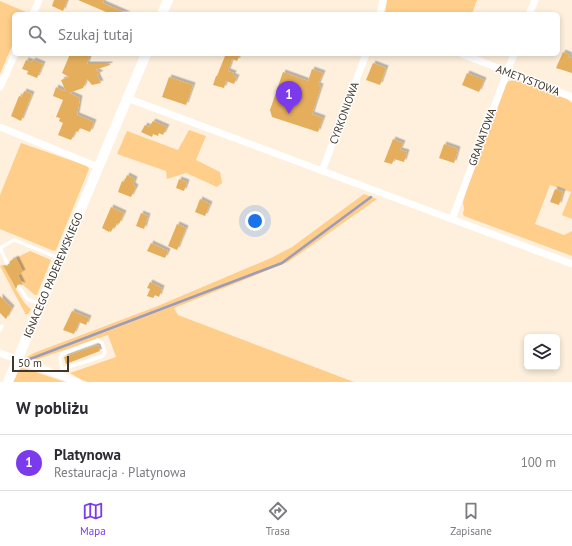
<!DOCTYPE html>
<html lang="pl">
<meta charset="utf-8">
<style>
body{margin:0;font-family:"PT Sans",sans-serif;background:#f7f7f7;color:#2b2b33}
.controls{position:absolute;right:12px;bottom:12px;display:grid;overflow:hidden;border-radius:6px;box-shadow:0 2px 6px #0003}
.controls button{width:36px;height:36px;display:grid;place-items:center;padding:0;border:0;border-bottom:1px solid #e1e1e2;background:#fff;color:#2b2b33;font:20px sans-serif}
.scale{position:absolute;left:12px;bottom:10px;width:57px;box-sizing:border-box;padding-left:4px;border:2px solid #40372a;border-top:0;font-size:11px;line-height:14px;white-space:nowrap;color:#40372a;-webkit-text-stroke:3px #fff;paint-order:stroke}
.you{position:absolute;left:255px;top:221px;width:14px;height:14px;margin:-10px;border:3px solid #fff;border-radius:50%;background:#1a73e8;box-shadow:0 0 0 6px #1a73e833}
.badge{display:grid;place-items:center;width:26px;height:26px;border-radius:50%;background:#7c3aed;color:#fff;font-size:13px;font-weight:700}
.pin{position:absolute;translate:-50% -33px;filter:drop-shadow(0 1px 2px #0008)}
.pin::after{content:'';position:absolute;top:21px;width:14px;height:12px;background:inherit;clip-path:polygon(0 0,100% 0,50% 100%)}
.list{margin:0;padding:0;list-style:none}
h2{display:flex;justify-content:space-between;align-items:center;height:52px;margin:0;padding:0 16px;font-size:17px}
h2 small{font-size:13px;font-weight:400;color:#7c7c81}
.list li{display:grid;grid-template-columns:26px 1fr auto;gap:12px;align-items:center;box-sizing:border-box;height:56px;padding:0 16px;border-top:1px solid #e1e1e2}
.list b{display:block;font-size:15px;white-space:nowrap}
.list p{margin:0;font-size:13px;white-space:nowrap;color:#7c7c81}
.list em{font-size:13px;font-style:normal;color:#7c7c81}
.icon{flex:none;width:22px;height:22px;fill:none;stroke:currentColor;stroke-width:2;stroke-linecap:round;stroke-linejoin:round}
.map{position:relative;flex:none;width:572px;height:382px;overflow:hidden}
.search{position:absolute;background:#fff;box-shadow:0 2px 6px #0003;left:12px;right:12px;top:12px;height:44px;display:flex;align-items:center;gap:10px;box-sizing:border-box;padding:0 14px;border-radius:6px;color:#7c7c81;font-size:15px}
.sheet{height:108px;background:#fff}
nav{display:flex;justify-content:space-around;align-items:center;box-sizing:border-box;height:56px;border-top:1px solid #e1e1e2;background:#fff;font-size:11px;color:#7c7c81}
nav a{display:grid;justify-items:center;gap:2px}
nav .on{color:#7c3aed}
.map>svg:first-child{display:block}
</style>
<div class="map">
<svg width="572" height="382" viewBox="0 0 572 382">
<defs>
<filter id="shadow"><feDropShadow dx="2.5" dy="-2.5" stdDeviation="0" flood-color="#0004"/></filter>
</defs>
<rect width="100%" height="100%" fill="#fef0dd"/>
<g fill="#fece8a">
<polygon points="387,0 477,0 472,14 385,14"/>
<polygon points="0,1 26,12 25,14 14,14 14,41 0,74"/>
<polygon points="516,80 567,99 572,103 572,219 562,215 571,192 550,185 535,224 564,235 572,231 572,256 464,216 463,214 464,209 463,202 468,186 506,84 509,81"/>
<polygon points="189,130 206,136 196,160 220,172 222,183 217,187 186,173 167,179 166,171 117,154 127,131 178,150"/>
<polygon points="21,143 87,166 89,169 56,250 54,251 0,229 0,195"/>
<polygon points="364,194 377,199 288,262 174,308 178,315 354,382 88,382 80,379 70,373 116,357 108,335 38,359 34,361 27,357 34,353 158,306 271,258 292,247"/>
<polygon points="30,251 51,260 37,295 35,295 23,285 18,275 23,272 16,258"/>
<path d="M3 265C9 275 22 304 31 309L29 313 26 315 0 266Z"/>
<polygon points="21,368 27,369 65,382 13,382 17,373"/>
</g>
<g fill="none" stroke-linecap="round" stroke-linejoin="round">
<polyline stroke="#9b9cbc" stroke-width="2.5" points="30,359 282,263 371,197"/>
</g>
<g fill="#e4ae5b" filter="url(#shadow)">
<polygon points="54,0 67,0 63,11 52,6"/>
<polygon points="78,0 104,0 103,3 128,14 105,14 106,12"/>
<polygon points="563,52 570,55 569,57 572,58 572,73 556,68"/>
<polygon points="70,54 88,54 89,58 87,64 110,64 110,65 95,70 101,73 97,75 101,83 92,85 87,79 83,88 69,93 80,98 77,115 94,122 90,132 80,128 78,132 76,131 71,140 58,135 63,123 59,121 60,118 56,117 63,100 53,96 56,87 66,92 61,80 69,77 62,73"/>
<polygon points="221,54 240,54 237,61 232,59 228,71 234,73 233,76 237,77 234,84 226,81 224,88 213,85 216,76 217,76 225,56"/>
<polygon points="26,60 32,62 33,60 43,64 37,78 27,74 28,71 22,69"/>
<polygon points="373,63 386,68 380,85 366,80"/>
<polygon points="312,69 323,73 318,85 321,86 312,114 323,118 318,132 272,117 270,110 283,72 308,81"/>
<polygon points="467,73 484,80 479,92 462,85"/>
<polygon points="169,77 193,85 186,105 162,97"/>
<polygon points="24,91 32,94 21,121 11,116 19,96 22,97"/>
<polygon points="153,121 167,127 163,135 159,133 158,136 153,134 152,137 141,132 145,125 149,127"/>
<polygon points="393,139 403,143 400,150 407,152 404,162 394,159 392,164 384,162"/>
<polygon points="444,144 458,149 454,163 439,158"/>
<polygon points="127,175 135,179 133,185 136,187 131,197 118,192 122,181 124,182"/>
<polygon points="179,179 187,182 184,191 176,188"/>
<polygon points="555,189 563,192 559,205 550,202"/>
<polygon points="200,199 210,204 205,216 195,212"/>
<polygon points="111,207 124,213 119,224 117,223 115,228 113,227 111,232 109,231 109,232 102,228"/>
<polygon points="141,213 148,216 144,229 136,226"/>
<polygon points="177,224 186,228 177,250 168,246"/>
<polygon points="151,243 168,251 165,258 147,251"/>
<polygon points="16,258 23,272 18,275 23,285 18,284 16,289 3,265 9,266 10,261"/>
<polygon points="150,282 162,288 159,297 155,295 153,298 147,296 150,289 147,288"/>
<polygon points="0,296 12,308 6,319 0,313"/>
<polygon points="72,311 89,318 86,325 79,322 74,334 63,330"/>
<polygon points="98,345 100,351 66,364 64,357"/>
</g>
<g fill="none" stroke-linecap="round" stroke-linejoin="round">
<g stroke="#fff" stroke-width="3.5">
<polyline points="7,263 0,248 14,240 59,258"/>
<polyline points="19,287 27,299 40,304"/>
<polyline points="0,330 2,326"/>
<polyline points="61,376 62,370 66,368 103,356 105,352 102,343 98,340 62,354 60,358 62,370"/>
</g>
<g stroke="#fff" stroke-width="7">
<polyline points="33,14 39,0"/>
<polyline points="380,14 383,0"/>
<polyline points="529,14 535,0"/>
<polyline points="462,54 572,97"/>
<polyline points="0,87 15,54"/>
<polyline points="127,98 572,264"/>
<polyline points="0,127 98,167"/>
<polyline points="322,171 366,54"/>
<polyline points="452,219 514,54"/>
<polyline points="0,353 78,382"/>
</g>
<g stroke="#fff" stroke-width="10">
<polyline points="162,14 168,0"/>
<polyline points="8,382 146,54"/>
</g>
</g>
<g text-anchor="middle" stroke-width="3" stroke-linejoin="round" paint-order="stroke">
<g font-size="11" fill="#40372a" stroke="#fff">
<text transform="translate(528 80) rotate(21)" y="4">AMETYSTOWA</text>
<text transform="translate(344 113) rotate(-70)" y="4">CYRKONIOWA</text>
<text transform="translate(482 137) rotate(-70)" y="4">GRANATOWA</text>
<text transform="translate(53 275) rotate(-67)" y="4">IGNACEGO PADEREWSKIEGO</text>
</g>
</g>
</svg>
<div class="controls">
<button><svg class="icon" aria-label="layers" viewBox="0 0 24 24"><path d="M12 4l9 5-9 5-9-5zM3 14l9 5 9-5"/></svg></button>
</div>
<div class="scale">50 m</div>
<div class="you"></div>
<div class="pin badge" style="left:289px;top:114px">1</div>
<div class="search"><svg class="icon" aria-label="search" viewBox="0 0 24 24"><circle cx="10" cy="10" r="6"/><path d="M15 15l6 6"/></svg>Szukaj tutaj</div>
</div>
<section class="sheet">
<h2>W pobliżu<small></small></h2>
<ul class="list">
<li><span class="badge">1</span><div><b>Platynowa</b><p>Restauracja · Platynowa</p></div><em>100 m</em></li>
</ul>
</section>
<nav>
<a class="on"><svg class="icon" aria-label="map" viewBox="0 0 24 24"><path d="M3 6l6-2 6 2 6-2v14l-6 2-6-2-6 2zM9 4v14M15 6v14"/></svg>Mapa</a>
<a><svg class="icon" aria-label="directions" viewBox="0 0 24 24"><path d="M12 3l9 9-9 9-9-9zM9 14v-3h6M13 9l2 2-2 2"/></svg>Trasa</a>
<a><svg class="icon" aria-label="saved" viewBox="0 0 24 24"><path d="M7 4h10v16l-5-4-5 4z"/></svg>Zapisane</a>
</nav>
